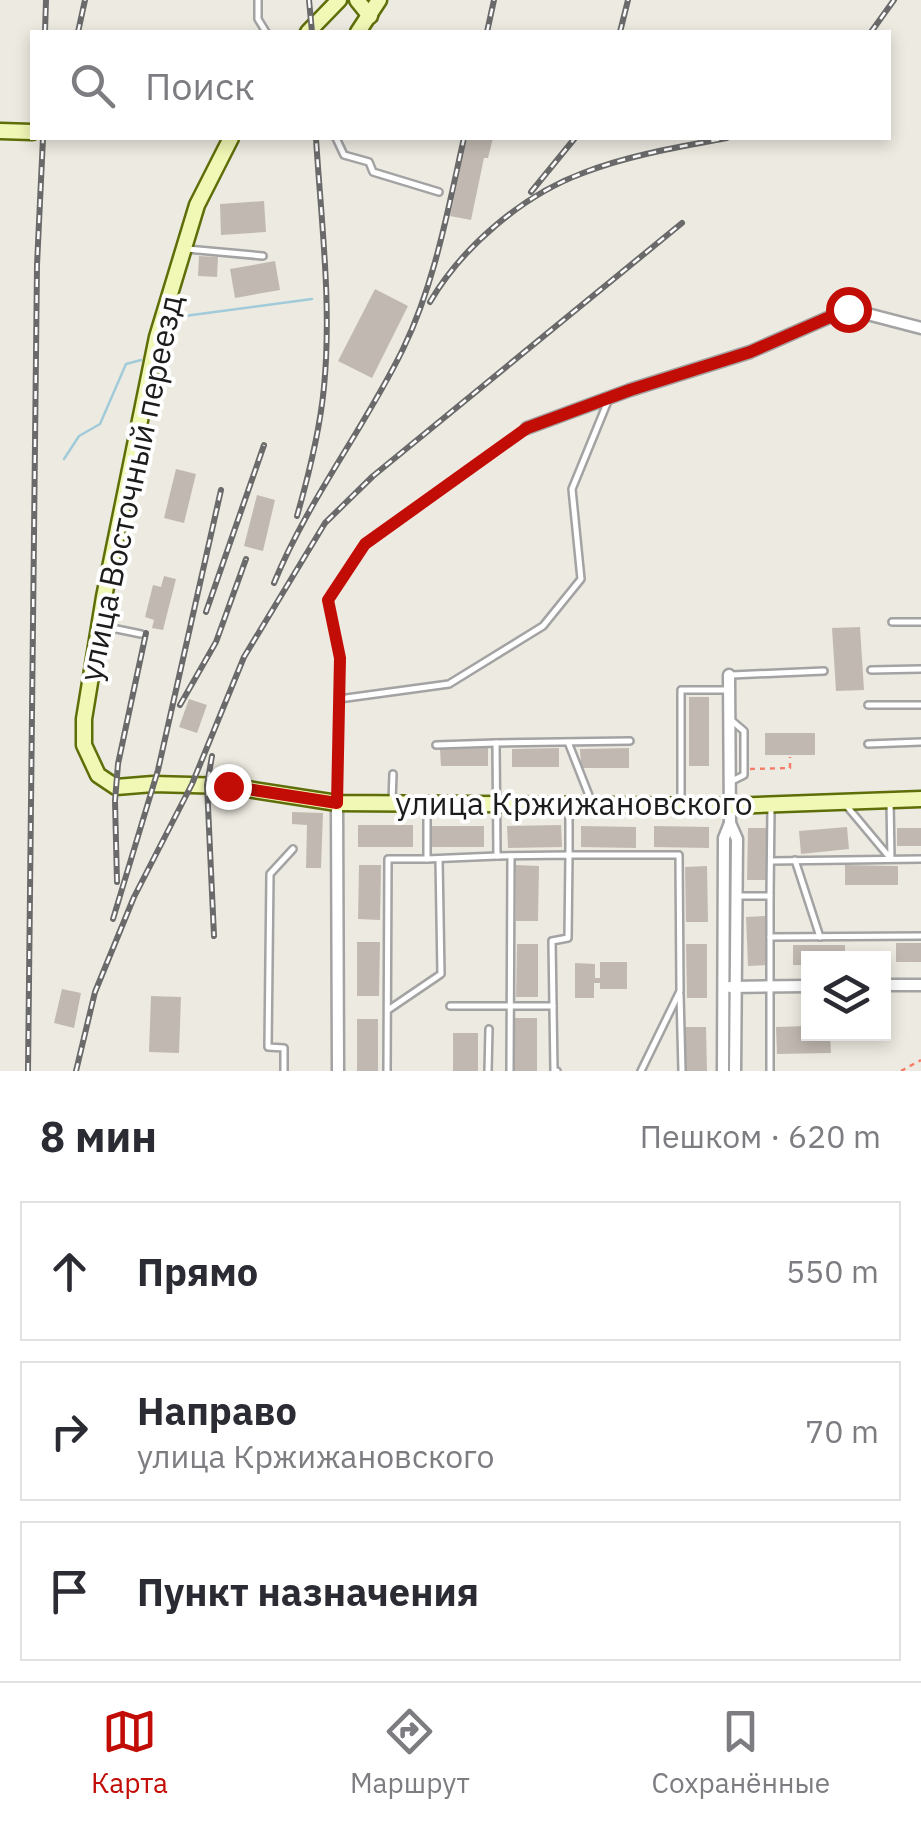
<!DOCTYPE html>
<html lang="ru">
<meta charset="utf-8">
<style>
body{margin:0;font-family:"IBM Plex Sans",sans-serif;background:#f7f7f7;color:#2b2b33}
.controls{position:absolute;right:30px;bottom:30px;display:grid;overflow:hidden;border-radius:0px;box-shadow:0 5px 15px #0003}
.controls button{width:90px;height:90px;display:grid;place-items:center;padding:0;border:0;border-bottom:2px solid #e1e1e2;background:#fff;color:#2b2b33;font:50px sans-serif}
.stop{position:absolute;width:30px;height:30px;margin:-22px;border:8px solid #c20d06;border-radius:50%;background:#fff}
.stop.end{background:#c20d06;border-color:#fff;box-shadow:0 2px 10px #0008}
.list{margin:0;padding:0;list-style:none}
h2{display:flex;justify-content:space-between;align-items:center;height:130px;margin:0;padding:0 40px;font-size:42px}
h2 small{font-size:32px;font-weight:400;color:#7c7c81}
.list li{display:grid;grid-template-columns:65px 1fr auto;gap:30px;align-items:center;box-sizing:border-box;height:140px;margin:0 20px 20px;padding:0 20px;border:2px solid #e1e1e2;border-radius:0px}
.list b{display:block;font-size:38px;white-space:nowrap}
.list p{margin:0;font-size:32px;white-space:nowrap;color:#7c7c81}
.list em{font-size:32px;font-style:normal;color:#7c7c81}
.icon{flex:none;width:55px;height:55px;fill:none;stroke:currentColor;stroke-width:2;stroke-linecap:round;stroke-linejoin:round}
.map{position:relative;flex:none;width:921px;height:1071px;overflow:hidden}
.search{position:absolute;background:#fff;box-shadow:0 5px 15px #0003;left:30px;right:30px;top:30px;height:110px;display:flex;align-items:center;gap:25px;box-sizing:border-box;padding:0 35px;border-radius:0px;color:#7c7c81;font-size:38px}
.sheet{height:610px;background:#fff}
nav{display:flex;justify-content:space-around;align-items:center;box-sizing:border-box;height:140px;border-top:2px solid #e1e1e2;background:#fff;font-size:28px;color:#7c7c81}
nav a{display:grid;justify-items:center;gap:5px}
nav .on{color:#c20d06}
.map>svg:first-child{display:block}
</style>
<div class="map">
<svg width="921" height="1071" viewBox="0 0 921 1071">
<rect width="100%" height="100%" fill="#edeae1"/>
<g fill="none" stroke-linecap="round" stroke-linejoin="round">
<g stroke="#a2cbda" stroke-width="2.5">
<polyline points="166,360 177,317 312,299"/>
<polyline points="64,459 79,436 100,424 126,364 141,360"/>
</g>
</g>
<g fill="#c1b9b1">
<polygon points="467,138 493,138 488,158 484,158 471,220 450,216"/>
<polygon points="264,201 266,232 221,235 220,204"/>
<polygon points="199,256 218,257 217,277 198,276"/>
<polygon points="275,261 280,290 235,298 230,269"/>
<polygon points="375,289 408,306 372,378 338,361"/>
<polygon points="176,469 196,474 184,523 164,518"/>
<polygon points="257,495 275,500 263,551 244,546"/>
<polygon points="164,576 176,579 163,630 152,628 154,620 145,617 153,585 161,587"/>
<polygon points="860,627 864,690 836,691 832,628"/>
<rect x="689" y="697" width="20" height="69"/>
<polygon points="189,699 207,705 197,733 179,727"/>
<rect x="765" y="733" width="50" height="22"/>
<polygon points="488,748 488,766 441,766 440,749"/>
<polygon points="559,748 559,767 512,767 512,749"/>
<polygon points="629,748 629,768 581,768 580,749"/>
<polygon points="292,812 323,813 321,868 306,868 307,825 292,824"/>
<rect x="358" y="825" width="55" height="22"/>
<polygon points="561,825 562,847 508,848 507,826"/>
<polygon points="431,826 484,826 484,847 430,847"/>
<polygon points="581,826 636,827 636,848 581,847"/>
<polygon points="654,826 709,827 709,848 654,847"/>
<polygon points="847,827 849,849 801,854 799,831"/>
<polygon points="748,828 767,828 766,880 747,880"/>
<rect x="897" y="828" width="24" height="18"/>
<polygon points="359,865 381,865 380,920 358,919"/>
<polygon points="516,865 539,866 538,921 516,921"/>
<polygon points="845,865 898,866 898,885 845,885"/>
<polygon points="707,866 708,922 686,922 685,867"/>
<polygon points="765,916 767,965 748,966 746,917"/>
<polygon points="357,942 380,942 379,996 357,996"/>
<rect x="896" y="943" width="25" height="19"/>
<polygon points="517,944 538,944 538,997 516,997"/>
<polygon points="686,944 707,944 707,998 687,998"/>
<polygon points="793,945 845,945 845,958 808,958 808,965 793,965"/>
<polygon points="600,962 627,962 627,989 600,989 600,983 594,983 594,998 575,998 575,963 595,964 595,978 600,978"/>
<polygon points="62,989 81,993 74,1028 54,1023"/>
<polygon points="151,996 181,997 179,1053 149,1052"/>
<rect x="515" y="1018" width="22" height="53"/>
<rect x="357" y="1019" width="21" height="52"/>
<polygon points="808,1026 808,1034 830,1034 831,1053 777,1054 776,1027"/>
<polygon points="685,1027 706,1027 707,1071 686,1071"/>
<rect x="453" y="1033" width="25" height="38"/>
</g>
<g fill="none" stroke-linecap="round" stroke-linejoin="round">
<g stroke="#a3a3a3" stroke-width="10">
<g id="lane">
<polyline points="258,0 258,19 266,32"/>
<polyline points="336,138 344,155 369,162 373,172 439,192"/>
<polyline points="187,249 263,256"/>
<polyline points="892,622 921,622"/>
<polyline points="102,626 141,634"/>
<polyline points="871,670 921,669"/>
<polyline points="732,675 824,671"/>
<polyline points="339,699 449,684 543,626 581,579 572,489 608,401"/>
<polyline points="868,705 921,705"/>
<polyline points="731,720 744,731 744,775 732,781"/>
<polyline points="568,742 592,803"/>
<polyline points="868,744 921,742"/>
<polyline points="436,745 496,743"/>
<polyline points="337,800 340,658 328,600 365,544 527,428"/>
<polyline points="392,801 393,774"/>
<polyline points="681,803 681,690 726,690"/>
<polyline points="845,804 891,859 890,802"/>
<polyline points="569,808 569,855 679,855 680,991 641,1071"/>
<polyline points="427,859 497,856"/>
<polyline points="795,860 820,937"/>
<polyline points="771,861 921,859"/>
<polyline points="739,896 770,896 771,808"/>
<polyline points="770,937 770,896"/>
<polyline points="680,994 682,1071"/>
<polyline points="450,1006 553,1006"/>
<polyline points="388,1010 441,974 439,859"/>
<polyline points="284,1071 284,1048 268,1047 270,874 293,849"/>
<polyline points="387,1071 388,859 427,859 427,808"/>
<polyline points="488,1071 489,1029"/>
<polyline points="510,1071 511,856"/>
<polyline points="557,1071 554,1071 552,941 568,938 569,855 497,856 496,743 630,741"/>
<polyline points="770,1071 770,937 921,936"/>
</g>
</g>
<g stroke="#a3a3a3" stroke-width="15">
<g id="street">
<polyline points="527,428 630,390 750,352 848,309 921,328"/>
<polyline points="729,675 730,823 737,839 735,1071"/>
<polyline points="337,803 338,1071"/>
<polyline points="884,985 921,985"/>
<polyline points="730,987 808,986"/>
<polyline points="723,1071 724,838 730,823"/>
</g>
</g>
<g stroke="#5e6e08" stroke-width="19">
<g id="secondary">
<polyline points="357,0 370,16"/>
<polyline points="308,32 339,0"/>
<polyline points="358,32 379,0"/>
<polyline points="0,131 32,132"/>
<polyline points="231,138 197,205 157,337 104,597 84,719 84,745 98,775 116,787 153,784 228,786 337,803 730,806 921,799"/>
</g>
</g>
<g stroke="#f57e6a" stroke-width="2.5" stroke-dasharray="5 5" stroke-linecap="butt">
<polyline points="750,769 790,768 790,757"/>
<polyline points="901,1071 921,1060"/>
</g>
<use href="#lane" stroke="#fff" stroke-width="5"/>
<use href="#street" stroke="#fff" stroke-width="10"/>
<use href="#secondary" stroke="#f1f7b5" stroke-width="14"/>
<g stroke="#6a6a6a" stroke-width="6">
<g id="rail">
<polyline points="309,0 312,32"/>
<polyline points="45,32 46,0"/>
<polyline points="78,32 85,0"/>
<polyline points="487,32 494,0"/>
<polyline points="620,32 628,0"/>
<polyline points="871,32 894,0"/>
<polyline points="531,192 575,138"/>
<path d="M430 302C462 247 523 195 583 173 629 155 679 147 727 138"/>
<path d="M297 516C309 474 320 430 324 387 332 304 321 220 316 138"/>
<path d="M274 583C308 500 364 429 403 349 435 283 448 209 464 138"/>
<polyline points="206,612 264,445"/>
<polyline points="180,705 216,642 246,559"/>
<polyline points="212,756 207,785 214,936"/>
<polyline points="117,882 115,801 118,764 146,633"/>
<polyline points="113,919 158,770 221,490"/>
<polyline points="28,1071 37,265 43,138"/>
<polyline points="76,1071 95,992 134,897 192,784 244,657 325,523 373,476 682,223"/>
</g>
</g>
<use href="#rail" stroke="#fff" stroke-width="2.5" stroke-dasharray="8" stroke-linecap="butt"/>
</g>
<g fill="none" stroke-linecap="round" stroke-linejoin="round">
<polyline stroke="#c20d06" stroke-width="12" points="228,786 337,803 340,658 328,600 365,544 527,428 630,390 750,352 848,309"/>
</g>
<g text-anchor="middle" stroke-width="8" stroke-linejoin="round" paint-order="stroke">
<g font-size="32" fill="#1c1c1c" stroke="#fff">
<text transform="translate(131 488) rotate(-78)" y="11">улица Восточный переезд</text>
<text x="574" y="815">улица Кржижановского</text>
</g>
</g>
</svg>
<div class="controls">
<button><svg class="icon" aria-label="layers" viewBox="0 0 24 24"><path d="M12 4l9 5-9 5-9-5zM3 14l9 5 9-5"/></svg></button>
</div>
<div class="stop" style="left:848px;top:309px"></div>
<div class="stop end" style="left:228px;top:786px"></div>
<div class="search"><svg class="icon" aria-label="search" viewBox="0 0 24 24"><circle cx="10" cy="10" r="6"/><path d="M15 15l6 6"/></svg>Поиск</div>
</div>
<section class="sheet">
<h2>8 мин<small>Пешком · 620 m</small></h2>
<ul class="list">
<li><svg class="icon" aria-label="ahead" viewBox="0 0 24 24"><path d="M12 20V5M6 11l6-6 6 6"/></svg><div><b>Прямо</b></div><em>550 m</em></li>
<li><svg class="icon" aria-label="right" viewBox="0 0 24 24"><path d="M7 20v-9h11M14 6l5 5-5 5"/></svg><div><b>Направо</b><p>улица Кржижановского</p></div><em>70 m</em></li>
<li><svg class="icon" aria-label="arrive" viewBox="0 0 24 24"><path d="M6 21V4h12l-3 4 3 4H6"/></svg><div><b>Пункт назначения</b></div></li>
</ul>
</section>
<nav>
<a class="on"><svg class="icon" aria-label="map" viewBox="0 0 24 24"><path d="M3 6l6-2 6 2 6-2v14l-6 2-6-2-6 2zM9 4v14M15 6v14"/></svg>Карта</a>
<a><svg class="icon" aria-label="directions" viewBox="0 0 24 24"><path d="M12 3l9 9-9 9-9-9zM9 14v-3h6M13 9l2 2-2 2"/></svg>Маршрут</a>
<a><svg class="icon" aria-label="saved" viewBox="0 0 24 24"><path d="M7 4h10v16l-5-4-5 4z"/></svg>Сохранённые</a>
</nav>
